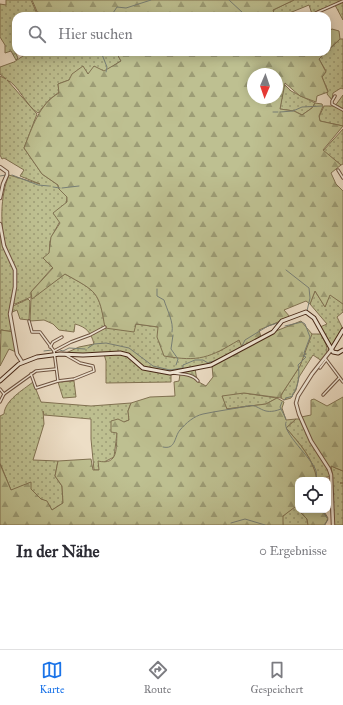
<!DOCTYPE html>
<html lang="de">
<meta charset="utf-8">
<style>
body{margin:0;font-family:"IM FELL Great Primer",serif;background:#f7f7f7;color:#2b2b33}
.controls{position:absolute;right:12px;bottom:12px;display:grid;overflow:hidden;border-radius:8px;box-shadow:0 2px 10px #0003}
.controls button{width:36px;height:36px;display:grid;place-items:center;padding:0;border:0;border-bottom:1px solid #e1e1e2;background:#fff;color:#2b2b33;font:20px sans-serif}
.compass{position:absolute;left:247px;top:68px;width:36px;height:36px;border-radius:50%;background:#fff;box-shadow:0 2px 10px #0003;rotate:182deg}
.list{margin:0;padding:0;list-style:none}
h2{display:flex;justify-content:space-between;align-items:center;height:52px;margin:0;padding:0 16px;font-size:17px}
h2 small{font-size:13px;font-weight:400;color:#7c7c81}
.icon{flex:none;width:22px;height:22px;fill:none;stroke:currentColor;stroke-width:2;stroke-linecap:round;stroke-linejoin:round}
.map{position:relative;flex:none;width:343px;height:525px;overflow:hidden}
.search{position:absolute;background:#fff;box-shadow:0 2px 10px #0003;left:12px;right:12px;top:12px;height:44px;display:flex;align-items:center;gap:10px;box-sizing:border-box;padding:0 14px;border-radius:12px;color:#7c7c81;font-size:15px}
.sheet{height:124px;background:#fff}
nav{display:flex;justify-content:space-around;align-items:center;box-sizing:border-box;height:56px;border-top:1px solid #e1e1e2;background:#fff;font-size:11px;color:#7c7c81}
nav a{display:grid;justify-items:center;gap:2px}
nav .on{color:#1a73e8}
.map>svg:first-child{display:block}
</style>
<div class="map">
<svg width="343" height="525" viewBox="0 0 343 525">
<defs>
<pattern id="grass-dots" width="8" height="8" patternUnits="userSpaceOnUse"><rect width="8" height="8" fill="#bec091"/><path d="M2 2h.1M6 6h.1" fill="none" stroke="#9c9c75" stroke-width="1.8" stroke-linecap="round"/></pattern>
<pattern id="forest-firs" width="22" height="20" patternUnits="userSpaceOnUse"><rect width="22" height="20" fill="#bec091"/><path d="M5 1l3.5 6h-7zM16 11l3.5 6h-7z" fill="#9c9c75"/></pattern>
</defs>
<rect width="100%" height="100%" fill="#eddec6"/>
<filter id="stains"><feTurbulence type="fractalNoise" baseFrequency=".005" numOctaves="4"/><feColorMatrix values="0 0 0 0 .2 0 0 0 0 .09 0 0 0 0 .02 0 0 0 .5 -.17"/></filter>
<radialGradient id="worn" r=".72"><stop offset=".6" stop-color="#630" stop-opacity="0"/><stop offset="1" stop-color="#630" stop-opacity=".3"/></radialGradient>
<g fill="url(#grass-dots)" stroke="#817252">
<polygon points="6,0 31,0 38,16 16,16 16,48 14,50 18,58 16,60 11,51 5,53 5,45 0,37 0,4 6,5"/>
<polygon points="294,0 343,0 338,4 343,1 343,20 335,5 319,10 312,14 309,5 282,16 275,16 273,10"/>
<polygon points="340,39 343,39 343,89 341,88 333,93 332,100 327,94 328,91 322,77 326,71 319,59"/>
<path d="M29 52H116L121 61 104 72 88 74 83 67 69 80 58 84 59 92 49 100 38 113C25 105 19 85 7 80L37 114 24 148 42 174 58 185 59 189 67 197C66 214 59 222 52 236 47 245 51 257 53 267L31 292V297L15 304 13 303C15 292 18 280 16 269 14 262 8 256 6 249 0 226 0 196 9 175L40 184 20 176 24 170 4 158 2 159 0 155V76L6 79 0 74V67L14 62Z"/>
<polygon points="284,84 291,91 315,103 312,108 302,115 294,111 280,109"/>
<polygon points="343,95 343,110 337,107 343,111 343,126 320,121 319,117 324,106 335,106"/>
<polygon points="343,129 343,164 341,165 323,151"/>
<polygon points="0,230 4,247 14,271 15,287 9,314 14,332 1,330 0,334"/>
<path d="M65 274C96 291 99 291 105 326L133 331 136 324 158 327 218 352 239 339 242 347 212 364 172 372 145 368 134 359 120 352 83 354 66 353 79 347 94 344C91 332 86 327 75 324L74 332 59 330 53 324 44 320 30 321 31 298Z"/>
<polygon points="315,291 325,307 330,294 343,304 343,312 337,317 343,329 332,346 320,327 327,324 310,304"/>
<polygon points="28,299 30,301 29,320 20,319 17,310 10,313 13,306"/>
<path d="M311 334H321C326 345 331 350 322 361L313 355 299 377 296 390 291 398 284 400 281 398V395L300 366Z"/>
<polygon points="104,354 119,354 128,357 140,367 171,374 171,382 106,383 106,361"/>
<polygon points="74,381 76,397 63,398 58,382"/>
<path d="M33 382 41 402 91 406 131 403 128 411 129 420 124 422 117 433 114 457 104 462 99 470H94L91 439V419L44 415 43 411 44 424 33 460 58 461 55 476 62 486 63 503 52 510 47 502 41 499 31 489 11 490 0 463V416L4 414C5 400 23 390 33 382Z"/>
<polygon points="233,393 244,393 277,398 266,404 226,409 222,396"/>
<path d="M296 419H301L318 455 332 473 331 466 343 471V483H340H343V525H333L332 476 322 478V480H317C313 458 300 444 286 428Z"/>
<polygon points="295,506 307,519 308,525 283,525 282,517"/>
</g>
<g fill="url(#forest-firs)" stroke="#817252" fill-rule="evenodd">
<polygon points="32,0 294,0 273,10 275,16 89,16 86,13 80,16 73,12 66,16 39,16"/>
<polygon points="332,29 339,31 340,39 327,51 327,32"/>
<path d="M116 52H326L319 59 326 72 322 77 328 92 317 96 316 102 300 96 285 83 280 109 294 111 302 115 312 108 315 103 322 104 323 106 319 116 320 121 343 126 323 150 341 165 331 173 336 184 343 191V304L330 295 325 307 315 291 310 304 306 301 284 310 290 317 259 330 261 337 242 347 239 340C209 358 199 362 164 356L157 337 158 327 136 324 134 332 105 328C99 291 97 292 65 274L32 299 31 292 53 268 43 258 49 253 51 237 60 223 53 213 67 202V197L59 189 58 185 42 174 24 148C32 128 39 104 59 93L58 84 69 80 72 74 83 66 88 74 94 66 104 71 121 61ZM253 74H277V98H253Z"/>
<path d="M301 321 312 334 300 366 281 395V398L244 393 222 396 227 409 266 404 277 398 284 402 282 408 286 420 296 419 286 428C300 444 313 458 317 480H298V510L295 507 283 516V525H0V464L11 490 31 482V489L41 499 47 501 52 510 63 503 62 486 55 476 58 461 91 459 93 470H99L98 461C119 466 116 447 117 433L111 432V421L118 419 124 422 129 420 128 411 131 403 150 397 175 396 174 382 179 381 180 374 177 373 195 368 197 381 206 386 213 377 212 365 276 331Z"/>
<polygon points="1,330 14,332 16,352 9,349 0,366"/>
<polygon points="343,397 343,471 331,466 331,473 312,441 301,417 311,415 311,400 314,399 327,406"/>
<polygon points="298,510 323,510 328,518 325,525 308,525 307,519"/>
</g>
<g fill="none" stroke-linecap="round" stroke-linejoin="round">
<g stroke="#777f76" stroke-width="1">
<polyline points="229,0 243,13 243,16"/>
<polyline points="111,16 117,7 126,8 151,0"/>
<polyline points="101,52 107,67 106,72"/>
<polyline points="273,112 278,112"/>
<polyline points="280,112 293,111 302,107 322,106"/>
<polyline points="12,175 38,185 49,186"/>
<polyline points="0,176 6,175"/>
<polyline points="53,187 60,188"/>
<polyline points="62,188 79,186"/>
<polyline points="286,270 309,288 310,298 307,311"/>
<path d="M157 289V296L164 300C167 310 174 322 172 332"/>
<polyline points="173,335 171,349 178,359 176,365"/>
<polyline points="242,346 245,340 268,326 278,323"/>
<polyline points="88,348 94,344 106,343 129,348 153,366 170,370 183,368 183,365 195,360 203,360 208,363 217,360"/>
<polyline points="60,350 63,351 69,348 85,349"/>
<polyline points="44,351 52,350"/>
<polyline points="227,355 240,347"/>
<path d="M284 400 286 398 293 396 292 395C299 387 300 373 298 365L306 357 303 356 306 354 304 353 310 337 305 324 302 322 285 326"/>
<polyline points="282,402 280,407 286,419"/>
<path d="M286 422C281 432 313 459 316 471 317 474 316 477 316 480"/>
<path d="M163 447C176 450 174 437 180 430 186 423 194 416 203 414 217 411 233 409 248 406 260 403 261 417 281 409"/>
<polyline points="322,510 327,518"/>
<polyline points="231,523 245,519 265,525"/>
<polyline points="324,525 328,520"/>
</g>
<g stroke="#6e5240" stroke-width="3.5">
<g id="minor">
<polyline points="309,16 343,1"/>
<polyline points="335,96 332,101 332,104 343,110"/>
<polyline points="338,170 343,178"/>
<polyline points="29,321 32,332 40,332 54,351 58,381"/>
<polyline points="50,347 53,342 62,337"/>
<polyline points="54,351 71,342 90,335 105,327"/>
<polyline points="325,358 343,382"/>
<polyline points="320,368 326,360"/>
<path d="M174 373C182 374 193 374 198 381"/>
<polyline points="31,374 36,388 58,381 74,379 94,371 93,366 80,363 66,355"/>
<polyline points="0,389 4,394 36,371 56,369"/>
<polyline points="323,395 339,378"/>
<polyline points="0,402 4,394"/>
</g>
</g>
<g stroke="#6e5240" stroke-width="4.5">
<g id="tertiary">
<polyline points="0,167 7,172 7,175 3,184 0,198"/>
<polyline points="0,224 4,246 15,270 15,287 10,314 17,354 22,362"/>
<polyline points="331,350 312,374 298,396 296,403 299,414 311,441 329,469 331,475 333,525"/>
</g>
</g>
<g stroke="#442414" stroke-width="5">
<g id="secondary">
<polyline points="331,350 343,330"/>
<polyline points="0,381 19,364 37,357 60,354 83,355 120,353 128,355 143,368 170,373 211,365 273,332 282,321 306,312 314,318 333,352 338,353 343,350"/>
</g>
</g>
<use href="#minor" stroke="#f3eada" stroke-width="1.5"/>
<use href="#tertiary" stroke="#f3eada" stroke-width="2.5"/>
<use href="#secondary" stroke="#f3eada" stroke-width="3"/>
</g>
<rect width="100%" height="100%" filter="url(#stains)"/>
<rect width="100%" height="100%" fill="url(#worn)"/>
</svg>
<div class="controls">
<button><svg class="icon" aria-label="locate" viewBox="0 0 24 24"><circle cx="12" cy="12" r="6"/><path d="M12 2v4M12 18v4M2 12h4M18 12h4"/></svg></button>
</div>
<svg class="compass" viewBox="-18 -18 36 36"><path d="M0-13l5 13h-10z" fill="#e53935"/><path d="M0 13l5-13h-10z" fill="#7c7c81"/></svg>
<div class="search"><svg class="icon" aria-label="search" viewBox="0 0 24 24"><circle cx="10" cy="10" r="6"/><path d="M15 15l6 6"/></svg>Hier suchen</div>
</div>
<section class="sheet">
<h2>In der Nähe<small>0 Ergebnisse</small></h2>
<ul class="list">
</ul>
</section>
<nav>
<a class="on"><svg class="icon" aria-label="map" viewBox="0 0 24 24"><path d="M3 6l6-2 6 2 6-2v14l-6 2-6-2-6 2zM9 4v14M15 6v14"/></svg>Karte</a>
<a><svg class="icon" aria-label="directions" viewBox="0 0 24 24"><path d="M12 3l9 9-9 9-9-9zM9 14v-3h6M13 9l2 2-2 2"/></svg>Route</a>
<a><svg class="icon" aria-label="saved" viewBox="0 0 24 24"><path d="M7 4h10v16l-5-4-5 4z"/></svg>Gespeichert</a>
</nav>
